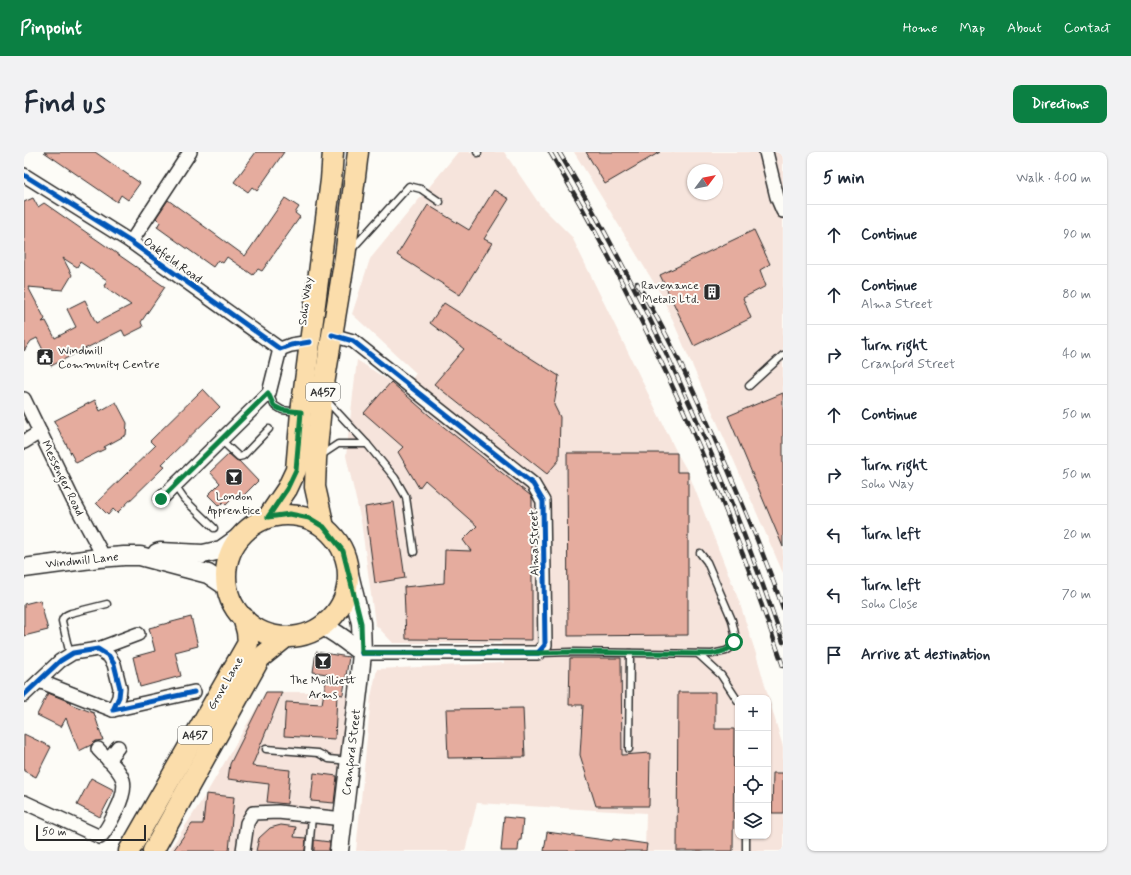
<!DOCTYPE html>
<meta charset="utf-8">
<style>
body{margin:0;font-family:Mynerve,sans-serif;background:#f2f2f3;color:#1f2937}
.controls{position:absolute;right:12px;bottom:12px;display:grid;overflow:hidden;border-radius:8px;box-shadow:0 1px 3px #0004}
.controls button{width:36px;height:36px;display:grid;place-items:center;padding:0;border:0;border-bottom:1px solid #e0e1e3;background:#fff;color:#1f2937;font:20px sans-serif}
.compass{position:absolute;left:663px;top:12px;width:36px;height:36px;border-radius:50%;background:#fff;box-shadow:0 1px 3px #0004;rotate:58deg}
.scale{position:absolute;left:12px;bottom:10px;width:110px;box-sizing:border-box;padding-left:4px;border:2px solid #2b2b2b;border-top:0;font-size:11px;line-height:14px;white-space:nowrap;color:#2b2b2b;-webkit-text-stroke:3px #fdfcf7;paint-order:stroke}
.stop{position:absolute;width:12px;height:12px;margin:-9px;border:3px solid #0b8043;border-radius:50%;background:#fff}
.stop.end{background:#0b8043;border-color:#fff;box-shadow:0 1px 4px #0008}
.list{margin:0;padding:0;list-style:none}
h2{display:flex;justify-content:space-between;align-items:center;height:52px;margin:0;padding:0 16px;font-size:17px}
h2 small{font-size:13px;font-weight:400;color:#747a83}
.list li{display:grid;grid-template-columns:26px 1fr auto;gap:12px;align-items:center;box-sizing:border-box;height:60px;padding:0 16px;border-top:1px solid #e0e1e3}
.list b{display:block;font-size:15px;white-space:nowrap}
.list p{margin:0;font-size:13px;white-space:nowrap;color:#747a83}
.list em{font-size:13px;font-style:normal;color:#747a83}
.icon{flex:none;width:22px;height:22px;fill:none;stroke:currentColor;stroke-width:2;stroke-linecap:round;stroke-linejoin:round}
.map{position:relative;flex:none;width:759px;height:699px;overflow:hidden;border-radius:8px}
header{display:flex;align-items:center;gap:24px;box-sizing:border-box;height:56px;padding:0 20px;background:#0b8043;color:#fff}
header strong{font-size:19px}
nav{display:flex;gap:22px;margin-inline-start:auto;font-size:14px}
.intro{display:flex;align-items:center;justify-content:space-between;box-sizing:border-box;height:96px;padding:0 24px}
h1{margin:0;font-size:28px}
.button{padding:10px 18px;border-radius:8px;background:#0b8043;color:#fff;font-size:14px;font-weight:700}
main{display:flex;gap:24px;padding:0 24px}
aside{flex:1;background:#fff;border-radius:8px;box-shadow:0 1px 3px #0004}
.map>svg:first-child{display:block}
</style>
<header>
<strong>Pinpoint</strong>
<nav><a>Home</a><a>Map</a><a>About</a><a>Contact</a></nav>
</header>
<div class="intro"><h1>Find us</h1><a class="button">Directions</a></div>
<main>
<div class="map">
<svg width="759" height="699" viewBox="0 0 759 699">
<rect width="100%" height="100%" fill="#fdfcf7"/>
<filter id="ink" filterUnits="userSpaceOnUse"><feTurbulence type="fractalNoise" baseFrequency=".025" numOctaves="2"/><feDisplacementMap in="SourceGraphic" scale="8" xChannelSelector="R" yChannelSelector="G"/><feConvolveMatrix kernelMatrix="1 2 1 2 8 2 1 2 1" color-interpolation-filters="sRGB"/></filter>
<g filter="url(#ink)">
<g fill="#f6e4dc" fill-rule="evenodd">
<path d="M434 0H480L516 53 548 85 653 301 664 320 715 449 732 502 759 595V699H621L622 661 453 651 441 699H332L347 545 353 517 480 511 477 491H369L351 472 337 369 322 304 333 208 367 230 379 241 392 221 328 162 346 107ZM714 546H744V684H714Z"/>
<path d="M550 0H759V421L638 144ZM669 18H693V42H669Z"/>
<polygon points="242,540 300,540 319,543 326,542 313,624 304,699 145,699 182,642"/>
</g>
<g fill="#e5ac9e" stroke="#2b2b2b" fill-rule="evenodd">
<polygon points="20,0 71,0 116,31 104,48 97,43 93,50"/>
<polygon points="232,0 260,0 233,39 228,35 224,40 210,30"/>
<polygon points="562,0 636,0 581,32"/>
<polygon points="470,38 485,47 460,87 468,91 436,143 373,103 404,53 445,78"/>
<path d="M9 46 14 55 20 51 141 135 117 170 119 175 101 184 98 178 27 214 13 186 7 189 0 199V50ZM39 106 53 115 56 110 83 128 80 134 107 153 72 171 61 148 43 157 52 175 31 186 22 169 18 170 21 167 4 135 39 138 48 123Z"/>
<polygon points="261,46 275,55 271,61 276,65 238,119 234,117 229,123 203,105 199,111 194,108 189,115 133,75 136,70 132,66 144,48 221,104"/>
<polygon points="730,78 746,112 736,118 742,134 719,146 727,166 670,194 636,123"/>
<polygon points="420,151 535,224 530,253 536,265 535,308 523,322 410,232 440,197 406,171"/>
<polygon points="367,230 406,264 506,343 508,346 508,488 382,487 380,435 420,431 421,398 447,399 439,388 453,374 401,328 395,336 374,300 379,295 340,261"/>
<polygon points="179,237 196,255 138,312 141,314 93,361 89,357 84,363 72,351 131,294 126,289"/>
<polygon points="759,241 759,395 704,264"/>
<polygon points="71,248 76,259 92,250 103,271 102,283 80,295 81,297 52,311 30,269"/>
<polygon points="543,301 653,301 653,320 664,320 664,483 544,484"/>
<polygon points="205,302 212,308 215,309 234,329 215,348 211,344 202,353 199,350 195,354 184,343 196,331 186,320"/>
<polygon points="370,350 381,426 351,431 341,355"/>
<polygon points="16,448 24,478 0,484 0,452"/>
<polygon points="167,465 174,494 151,500 157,524 116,535 109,505 131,499 125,476"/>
<polygon points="292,500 325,505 319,543 313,542 311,587 260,584 262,550 298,552 303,522 289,520"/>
<polygon points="546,506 597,506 598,603 626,601 625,654 572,654 556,603 559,553 545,553"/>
<polygon points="242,540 258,540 228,614 266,618 263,652 243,650 245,632 204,627 206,612"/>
<polygon points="654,540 691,540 691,577 710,577 709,699 653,699"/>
<polygon points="24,541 41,548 47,551 46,552 70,561 79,588 72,589 67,593 55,599 42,566 37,575 13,563"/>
<polygon points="499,556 501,605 424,606 422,557"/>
<polygon points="0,582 27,595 12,625 0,619"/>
<polygon points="290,621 313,624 310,651 287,649"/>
<polygon points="749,621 759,621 759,661 748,661"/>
<polygon points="67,626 90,638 76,665 53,653"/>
<polygon points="182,642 210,645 205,699 149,699 168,672 179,672"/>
<polygon points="480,665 499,667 497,688 495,688 494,699 477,699"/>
<polygon points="257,673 272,675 270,685 282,686 281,699 232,699 235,686 246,676"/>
<polygon points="523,680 588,689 589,687 623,692 622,699 520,699"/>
<polygon points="290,688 306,690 305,699 290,699"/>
</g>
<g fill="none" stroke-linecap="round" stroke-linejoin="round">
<g stroke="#2b2b2b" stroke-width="9">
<g id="lane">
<polyline points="453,0 454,1"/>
<polyline points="328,97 385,34 397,37 416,50"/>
<polyline points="725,234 759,203"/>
<polyline points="245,241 250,253 258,258 275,260"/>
<polyline points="302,248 343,292 371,326 382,345 390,400"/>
<polyline points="197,288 215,305 219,304 245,277"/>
<polyline points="296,304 314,292 343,292"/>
<polyline points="151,334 160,347 190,376"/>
<polyline points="516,501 547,500 688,502 702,499 708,495 710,490 711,482 708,468 683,410 676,401"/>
<polyline points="674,502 697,523 714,549"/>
<path d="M46 503 38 469C39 464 42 463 47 461L83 452"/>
<polyline points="242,597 294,601 305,607 325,609"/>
<polyline points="605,597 606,501"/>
<polyline points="285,699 288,664"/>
<polyline points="722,699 722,684"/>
</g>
</g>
<g stroke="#2b2b2b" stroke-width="16">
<g id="street">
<polyline points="742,0 753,45 759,59"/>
<polyline points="0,23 107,90 256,197 267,193 286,190"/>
<polyline points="107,90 166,0"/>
<polyline points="308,183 329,189 509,332 519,349 521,493 514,501 338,501"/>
<polyline points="0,247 49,348 76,398 75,406"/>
<polyline points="0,290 16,280"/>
<polyline points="137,347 245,241 256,197"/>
<polyline points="74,497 114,482"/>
<polyline points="15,529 89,558"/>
<polyline points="0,543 36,509 49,501 74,497 85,504 90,512 96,536 95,545 89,558 170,540"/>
<polyline points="84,608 94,595"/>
<path d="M0 650 76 685 78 683C84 676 88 667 92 659 109 625 96 621 74 597"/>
<polyline points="219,699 223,671 229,661 254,660 319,667"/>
</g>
</g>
<g stroke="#2b2b2b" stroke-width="21">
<g id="secondary">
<polyline points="133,401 136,400 179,402 197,398 214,386"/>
<polyline points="0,416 75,406 100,404 116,404 184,422 202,434"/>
<path d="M299 474C313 481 325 491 338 501"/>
<polyline points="315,699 335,531 338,501 337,471 324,418"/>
</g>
</g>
<g stroke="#2b2b2b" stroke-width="23">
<g id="primary">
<circle cx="263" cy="424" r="61"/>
<polyline points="244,365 263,337 272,318 277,260 307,28 309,0"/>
<polyline points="300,375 291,335 292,307 298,244 321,105 334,0"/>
<polyline points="105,699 224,491 223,480 219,465"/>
<polyline points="129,699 236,506 261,486"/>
</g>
</g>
<use href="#lane" stroke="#fdfcf7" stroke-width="6"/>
<use href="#street" stroke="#fdfcf7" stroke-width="13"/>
<use href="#secondary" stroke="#fdfcf7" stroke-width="18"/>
<use href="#primary" stroke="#fbddab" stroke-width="20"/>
<g stroke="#2b2b2b" stroke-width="4.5">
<g id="rail">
<path d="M526 0C622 162 699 336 759 514"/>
<path d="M535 0C627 154 701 320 759 490"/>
<path d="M613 131C643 180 666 231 689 283 714 340 738 397 759 456"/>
</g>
</g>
<use href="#rail" stroke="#fdfcf7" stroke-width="3" stroke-dasharray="9" stroke-linecap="butt"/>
<g stroke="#fdfcf7" stroke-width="8">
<g id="cycleway">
<polyline points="0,23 107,90 256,197 267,193 286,190"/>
<polyline points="308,183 329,189 509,332 519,349 521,493 514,501 338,501"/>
<polyline points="0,543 36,509 49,501 74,497 85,504 90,512 96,536 95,545 89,558 170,540"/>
</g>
</g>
<use href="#cycleway" stroke="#0057b8" stroke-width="5"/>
</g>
</g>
<g fill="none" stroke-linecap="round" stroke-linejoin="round" filter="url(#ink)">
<path stroke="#0b8043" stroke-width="5" d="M137 347 244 241 250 254 258 258 277 260 272 318 263 337 244 365 266 362 285 366 300 375 319 399 337 471 338 501H514L547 500 688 502C697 500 706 499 710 490"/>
</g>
<defs>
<g id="building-square" transform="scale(0.9)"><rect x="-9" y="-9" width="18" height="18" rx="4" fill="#2b2b2b" stroke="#fdfcf7"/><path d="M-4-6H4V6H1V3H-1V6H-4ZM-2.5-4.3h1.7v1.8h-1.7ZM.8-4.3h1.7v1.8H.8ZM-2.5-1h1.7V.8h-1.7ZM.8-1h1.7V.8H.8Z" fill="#fff"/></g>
<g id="civic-square" transform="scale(0.9)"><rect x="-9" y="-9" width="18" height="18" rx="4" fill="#2b2b2b" stroke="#fdfcf7"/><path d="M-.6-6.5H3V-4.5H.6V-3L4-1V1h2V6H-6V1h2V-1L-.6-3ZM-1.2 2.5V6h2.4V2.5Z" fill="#fff"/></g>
<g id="bar-square" transform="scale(0.9)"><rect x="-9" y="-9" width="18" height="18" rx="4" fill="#2b2b2b" stroke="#fdfcf7"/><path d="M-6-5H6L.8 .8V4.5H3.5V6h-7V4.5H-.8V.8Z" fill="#fff"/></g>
</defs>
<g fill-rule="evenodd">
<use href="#building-square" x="688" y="140"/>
<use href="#civic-square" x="21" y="205"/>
<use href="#bar-square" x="210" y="325"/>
<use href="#bar-square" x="299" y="509"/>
</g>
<g text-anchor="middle" stroke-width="4" stroke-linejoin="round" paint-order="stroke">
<g fill="#fdfcf7" stroke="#6a6a68" stroke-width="1">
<rect x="282" y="231" width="34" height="18" rx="3"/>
<rect x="154" y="574" width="34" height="18" rx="3"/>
</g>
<g font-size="11" font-weight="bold" fill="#2b2b2b">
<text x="299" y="244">A457</text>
<text x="171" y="587">A457</text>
</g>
<g font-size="12" fill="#2b2b2b" stroke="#fdfcf7">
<text transform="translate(149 108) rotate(36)" y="4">Oakfield Road</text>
<text transform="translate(281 149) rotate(-83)" y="4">Soho Way</text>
<text transform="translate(39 326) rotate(64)" y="4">Messenger Road</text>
<text transform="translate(510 391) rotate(-91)" y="4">Alma Street</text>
<text transform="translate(58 408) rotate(-6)" y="4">Windmill Lane</text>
<text transform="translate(201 531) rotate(-60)" y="4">Grove Lane</text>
<text transform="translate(327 600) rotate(-83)" y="4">Cranford Street</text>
</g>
<g font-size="12" fill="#2b2b2b" stroke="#fdfcf7">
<text x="675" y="137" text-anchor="end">Ravenance<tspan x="675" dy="14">Metals Ltd.</tspan></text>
<text x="34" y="202" text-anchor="start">Windmill<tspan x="34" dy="14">Community Centre</tspan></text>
<text x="210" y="348">London<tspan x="210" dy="14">Apprentice</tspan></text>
<text x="299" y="532">The Moilliett<tspan x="299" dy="14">Arms</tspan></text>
</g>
</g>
</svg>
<div class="controls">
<button>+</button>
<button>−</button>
<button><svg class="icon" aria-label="locate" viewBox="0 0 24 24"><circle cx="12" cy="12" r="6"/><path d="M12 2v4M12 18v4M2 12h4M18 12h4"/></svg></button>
<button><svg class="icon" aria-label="layers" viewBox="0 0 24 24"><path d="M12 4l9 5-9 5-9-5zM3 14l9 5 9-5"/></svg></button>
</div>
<svg class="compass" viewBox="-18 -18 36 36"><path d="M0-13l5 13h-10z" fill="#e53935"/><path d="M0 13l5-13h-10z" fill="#747a83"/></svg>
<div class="scale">50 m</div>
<div class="stop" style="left:710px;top:490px"></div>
<div class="stop end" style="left:137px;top:347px"></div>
</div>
<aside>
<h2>5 min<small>Walk · 400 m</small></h2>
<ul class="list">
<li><svg class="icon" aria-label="ahead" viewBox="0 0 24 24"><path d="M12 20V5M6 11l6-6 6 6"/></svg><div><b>Continue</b></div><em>90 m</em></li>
<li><svg class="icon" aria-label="ahead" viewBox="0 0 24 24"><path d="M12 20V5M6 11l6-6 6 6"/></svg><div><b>Continue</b><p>Alma Street</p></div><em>80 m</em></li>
<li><svg class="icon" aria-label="right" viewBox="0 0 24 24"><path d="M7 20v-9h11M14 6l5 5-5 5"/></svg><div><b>Turn right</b><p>Cranford Street</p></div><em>40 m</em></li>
<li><svg class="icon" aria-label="ahead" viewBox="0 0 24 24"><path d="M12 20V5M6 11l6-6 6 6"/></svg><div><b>Continue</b></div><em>50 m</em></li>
<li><svg class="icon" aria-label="right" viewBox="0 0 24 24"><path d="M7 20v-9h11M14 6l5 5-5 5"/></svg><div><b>Turn right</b><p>Soho Way</p></div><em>50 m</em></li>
<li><svg class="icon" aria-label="left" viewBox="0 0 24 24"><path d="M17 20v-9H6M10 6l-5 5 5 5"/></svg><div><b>Turn left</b></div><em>20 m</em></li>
<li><svg class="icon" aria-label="left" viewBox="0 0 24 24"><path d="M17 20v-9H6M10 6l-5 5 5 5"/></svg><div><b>Turn left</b><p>Soho Close</p></div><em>70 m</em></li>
<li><svg class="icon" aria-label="arrive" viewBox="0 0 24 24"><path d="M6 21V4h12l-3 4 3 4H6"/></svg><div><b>Arrive at destination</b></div></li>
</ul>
</aside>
</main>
